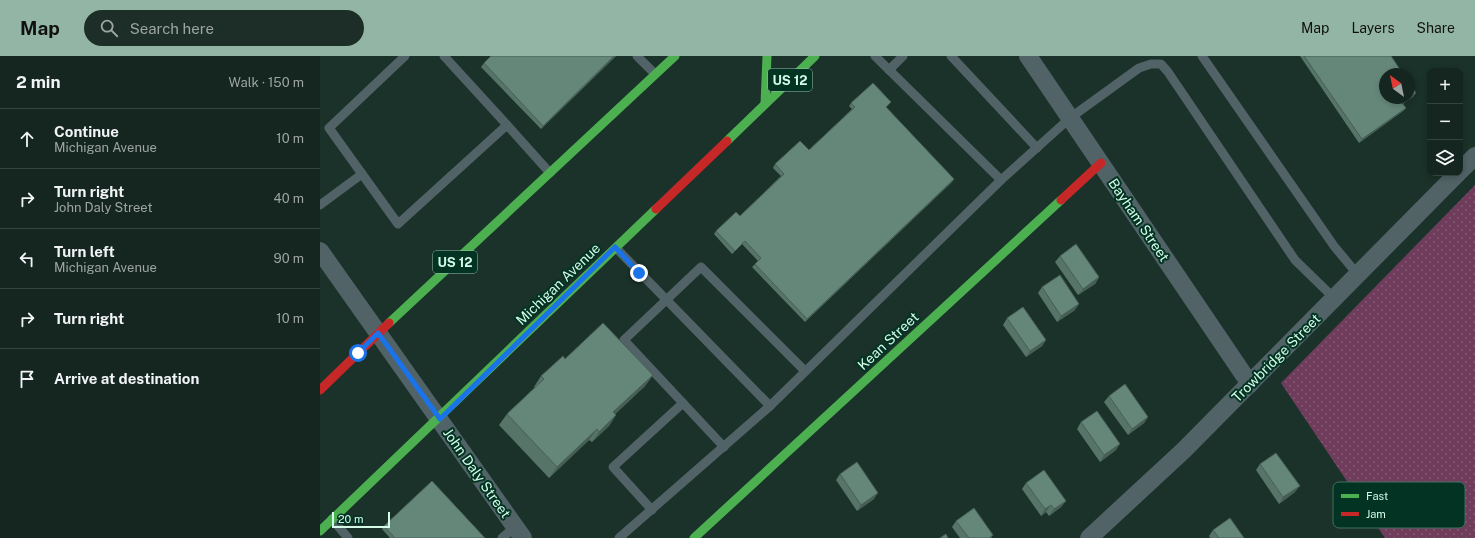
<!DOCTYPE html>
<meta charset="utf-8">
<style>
body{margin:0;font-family:"Public Sans",sans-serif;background:#1d2e28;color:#f1f3f6}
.controls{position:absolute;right:12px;top:12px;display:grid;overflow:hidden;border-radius:8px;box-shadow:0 2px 6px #0003}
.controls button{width:36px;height:36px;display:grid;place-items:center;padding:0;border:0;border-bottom:1px solid #33433d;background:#14261f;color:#f1f3f6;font:20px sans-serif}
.compass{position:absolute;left:1059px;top:12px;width:36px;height:36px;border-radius:50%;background:#14261f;box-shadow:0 2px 6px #0003;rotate:327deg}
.scale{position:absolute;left:12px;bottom:10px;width:58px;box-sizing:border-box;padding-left:4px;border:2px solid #d4fbe8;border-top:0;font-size:11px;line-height:14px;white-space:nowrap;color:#d4fbe8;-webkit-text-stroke:3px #033323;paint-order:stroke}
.stop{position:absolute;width:12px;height:12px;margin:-9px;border:3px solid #1a73e8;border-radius:50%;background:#fff}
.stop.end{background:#1a73e8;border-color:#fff;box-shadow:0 1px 4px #0008}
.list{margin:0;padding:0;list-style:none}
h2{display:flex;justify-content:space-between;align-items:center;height:52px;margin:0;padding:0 16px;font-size:17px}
h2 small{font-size:13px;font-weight:400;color:#9da5a4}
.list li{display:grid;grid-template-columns:26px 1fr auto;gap:12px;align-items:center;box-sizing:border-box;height:60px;padding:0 16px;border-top:1px solid #33433d}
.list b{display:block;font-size:15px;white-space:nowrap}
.list p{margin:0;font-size:13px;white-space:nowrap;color:#9da5a4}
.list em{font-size:13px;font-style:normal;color:#9da5a4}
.icon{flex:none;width:22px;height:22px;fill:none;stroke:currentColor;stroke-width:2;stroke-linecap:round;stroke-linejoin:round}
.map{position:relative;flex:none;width:1155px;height:482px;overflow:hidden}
header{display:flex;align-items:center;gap:24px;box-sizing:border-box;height:56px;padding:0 20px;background:#93b5a5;color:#111}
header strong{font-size:19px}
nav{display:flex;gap:22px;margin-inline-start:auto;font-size:14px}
.search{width:280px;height:36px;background:#1d2e28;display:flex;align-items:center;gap:10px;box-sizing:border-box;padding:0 14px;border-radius:22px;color:#9da5a4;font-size:15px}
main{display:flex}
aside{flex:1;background:#14261f}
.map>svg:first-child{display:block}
</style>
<header>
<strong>Map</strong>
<div class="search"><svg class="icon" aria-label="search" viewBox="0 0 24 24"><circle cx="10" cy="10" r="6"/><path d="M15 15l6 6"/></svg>Search here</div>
<nav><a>Map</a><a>Layers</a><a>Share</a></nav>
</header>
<main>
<aside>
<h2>2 min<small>Walk · 150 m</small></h2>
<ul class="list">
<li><svg class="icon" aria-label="ahead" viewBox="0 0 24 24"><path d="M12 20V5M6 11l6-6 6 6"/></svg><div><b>Continue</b><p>Michigan Avenue</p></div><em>10 m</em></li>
<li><svg class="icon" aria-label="right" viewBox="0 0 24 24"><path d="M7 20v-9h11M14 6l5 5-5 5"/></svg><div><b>Turn right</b><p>John Daly Street</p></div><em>40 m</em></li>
<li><svg class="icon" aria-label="left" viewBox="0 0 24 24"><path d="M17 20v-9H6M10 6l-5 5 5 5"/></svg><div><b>Turn left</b><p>Michigan Avenue</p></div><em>90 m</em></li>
<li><svg class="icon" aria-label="right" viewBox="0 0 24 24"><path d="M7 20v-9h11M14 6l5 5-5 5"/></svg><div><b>Turn right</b></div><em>10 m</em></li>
<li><svg class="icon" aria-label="arrive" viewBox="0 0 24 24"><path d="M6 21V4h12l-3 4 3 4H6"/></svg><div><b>Arrive at destination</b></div></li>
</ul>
</aside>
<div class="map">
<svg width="1155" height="482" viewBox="0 0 1155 482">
<defs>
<pattern id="grass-dots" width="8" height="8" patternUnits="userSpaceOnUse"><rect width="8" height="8" fill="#6f3c5c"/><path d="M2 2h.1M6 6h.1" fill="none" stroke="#835973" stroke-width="1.8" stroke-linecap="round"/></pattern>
</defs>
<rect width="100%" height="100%" fill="#1a3229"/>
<polygon fill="url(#grass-dots)" points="1155,129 1155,482 1065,482 961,327"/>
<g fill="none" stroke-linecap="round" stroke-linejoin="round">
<g stroke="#516367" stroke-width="9">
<polyline points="85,0 9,72 78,168 187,69 124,0"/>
<polyline points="317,0 335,18"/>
<polyline points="631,0 717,92"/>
<polyline points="882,0 1014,190 1038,219"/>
<polyline points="569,14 583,0"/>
<polyline points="187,69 230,117"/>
<polyline points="681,124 750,62 819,12 831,8 841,8 848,16 975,204 1015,243"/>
<polyline points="0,149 42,118"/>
<polyline points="296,192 450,350 681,124 555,0"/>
<polyline points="404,391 304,284 381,211 485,315"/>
<polyline points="332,454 293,411 363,347"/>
<polyline points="12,463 28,482"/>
<polyline points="182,482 195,471"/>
<polyline points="299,482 450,350"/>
</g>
<g stroke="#516367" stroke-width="18">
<polyline points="708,0 930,328"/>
<polyline points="1140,115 1155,100"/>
<polyline points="0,195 203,482"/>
<polyline points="769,482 864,394 1138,117"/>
</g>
<g stroke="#4caf50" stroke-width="9">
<polyline points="445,48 447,0"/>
<polyline points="407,85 495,0"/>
<polyline points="69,267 355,0"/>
<polyline points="0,475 336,153"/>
<polyline points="374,482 741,144"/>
</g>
<g stroke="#c62828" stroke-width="9">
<polyline points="741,144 781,107"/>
<polyline points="336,153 407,85"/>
<polyline points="0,334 69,267"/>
</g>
</g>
<g fill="#577468">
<polygon points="171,0 296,0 221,73 161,11 164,7"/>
<polygon points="980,0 1071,0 1094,40 1083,48 1086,52 1083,55 1039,87"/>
<polygon points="571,46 566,52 634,123 632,126 485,266 432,211 438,205 422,188 412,198 394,178 396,175 420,160 461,120 453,112 455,108 489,94 532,53 529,50 531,47"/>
<polygon points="740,200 779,221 775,228 758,239 735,206"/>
<polygon points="722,231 755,254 737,266 718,237"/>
<polygon points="687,262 726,284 722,290 706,301 683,269"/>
<polygon points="245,303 333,319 325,330 295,358 296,359 289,370 272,386 269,384 229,422 179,369 187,358 215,332 214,331 221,320"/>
<polygon points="789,340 828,361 824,367 808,379 784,346"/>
<polygon points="761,366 796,394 780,406 757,373"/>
<polygon points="940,408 975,436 959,448 936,414"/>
<polygon points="520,418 554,443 537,455 516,424"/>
<polygon points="706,427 746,445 741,451 729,460 726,456 721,460 702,433"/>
<polygon points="636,465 673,479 671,482 640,482 632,471"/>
<polygon points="64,470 165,482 70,482 62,473"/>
<polygon points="893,474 924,482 890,482 889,480"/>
</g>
<g fill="#475e55">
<polygon points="294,0 296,0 221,73 223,70"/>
<polygon points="1096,37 1094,40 1080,50 1082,47"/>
<polygon points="1086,52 1083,55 1039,87 1042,83"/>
<polygon points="634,123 632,126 485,266 487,263"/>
<polygon points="779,221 775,228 758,239 763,233"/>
<polygon points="759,248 755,254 737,266 741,260"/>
<polygon points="726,284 722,290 706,301 710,295"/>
<polygon points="333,319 325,330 286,367 293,356"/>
<polygon points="296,359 289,370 272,386 279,376"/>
<polygon points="828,361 824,367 808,379 812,373"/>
<polygon points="277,373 269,384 229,422 237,411"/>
<polygon points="800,388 796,394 780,406 784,399"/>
<polygon points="980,430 975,436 959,448 963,441"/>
<polygon points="558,437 554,443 537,455 541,449"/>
<polygon points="746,445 741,451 729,460 734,453"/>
<polygon points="731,449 726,456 721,460 725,453"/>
</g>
<g fill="#658779" stroke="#475e55">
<polygon points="171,0 294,0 223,70 164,7"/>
<polygon points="984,0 1071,0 1083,18 1065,18 1065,42 1089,42 1089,26 1096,37 1082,47 1086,52 1042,83"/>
<polygon points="553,27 571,46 566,51 634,123 487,263 435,208 441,202 425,185 415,195 396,175 416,156 420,160 464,118 455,108 480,85 489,94 535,51 531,47"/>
<polygon points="756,188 779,221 763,233 740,200"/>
<polygon points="740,219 759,248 741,260 722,231"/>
<polygon points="703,251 726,284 710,295 687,262"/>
<polygon points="283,267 333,319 293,356 296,359 279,376 277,373 237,411 187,358 224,323 221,320 243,300 245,303"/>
<polygon points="805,328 828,361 812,373 789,340"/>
<polygon points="777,355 800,388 784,399 761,366"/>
<polygon points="956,397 980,430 963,441 940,408"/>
<polygon points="537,406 558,437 541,449 520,418"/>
<polygon points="724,414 746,445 734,453 731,449 725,453 706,427"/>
<polygon points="112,425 165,482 75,482 64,470"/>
<polygon points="654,452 673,479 669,482 649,482 636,465"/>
<polygon points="910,462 924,482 899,482 893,474"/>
<polygon points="626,478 628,482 620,482"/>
</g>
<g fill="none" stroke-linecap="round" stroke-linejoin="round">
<polyline stroke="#1a73e8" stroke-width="5" points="38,297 58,277 120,363 295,191 319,217"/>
</g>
<g text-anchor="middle" stroke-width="4" stroke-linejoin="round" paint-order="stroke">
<g fill="#033323" stroke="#95bfad" stroke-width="1">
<rect x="448" y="13" width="44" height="22" rx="3"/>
<rect x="113" y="195" width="44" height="22" rx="3"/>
</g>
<g font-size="13" font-weight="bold" fill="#d4fbe8">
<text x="470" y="29">US 12</text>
<text x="135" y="211">US 12</text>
</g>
<g font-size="14" fill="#d4fbe8" stroke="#033323">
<text transform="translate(819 164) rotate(56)" y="5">Bayham Street</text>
<text transform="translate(238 228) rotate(-44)" y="5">Michigan Avenue</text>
<text transform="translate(568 285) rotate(-43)" y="5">Kean Street</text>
<text transform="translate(956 302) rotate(-45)" y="5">Trowbridge Street</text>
<text transform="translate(157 417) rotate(55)" y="5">John Daly Street</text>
</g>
</g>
<rect x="1013" y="426" width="132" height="46" rx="6" fill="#033323" stroke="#426f5e" stroke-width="1"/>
<rect x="1021" y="438" width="18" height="4" fill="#4caf50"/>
<rect x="1021" y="456" width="18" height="4" fill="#c62828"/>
<g font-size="11" fill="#d4fbe8">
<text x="1046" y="444">Fast</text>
<text x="1046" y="462">Jam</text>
</g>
</svg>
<div class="controls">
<button>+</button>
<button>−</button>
<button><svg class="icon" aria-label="layers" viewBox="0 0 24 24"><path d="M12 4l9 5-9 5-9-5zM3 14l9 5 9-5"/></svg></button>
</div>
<svg class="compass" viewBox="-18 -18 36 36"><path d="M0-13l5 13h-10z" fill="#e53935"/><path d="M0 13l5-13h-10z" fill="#9da5a4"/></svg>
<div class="scale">20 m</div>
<div class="stop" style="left:38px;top:297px"></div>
<div class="stop end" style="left:319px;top:217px"></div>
</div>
</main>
